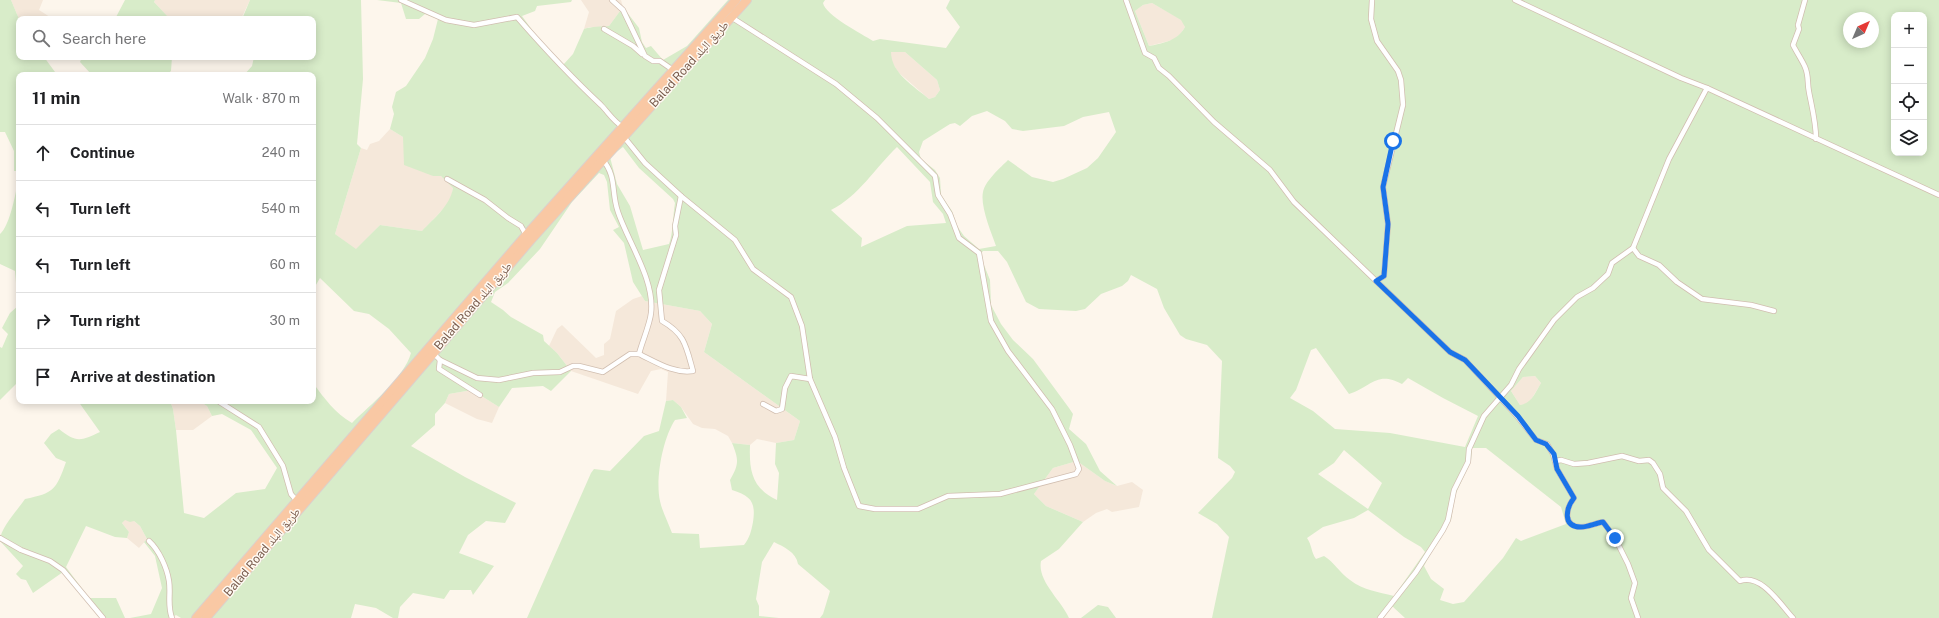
<!DOCTYPE html>
<meta charset="utf-8">
<style>
body{margin:0;font-family:"Public Sans","Noto Naskh Arabic",sans-serif;background:#f2f2f2;color:#202124}
.controls{position:absolute;right:12px;top:12px;display:grid;overflow:hidden;border-radius:8px;box-shadow:0 2px 10px #0003}
.controls button{width:36px;height:36px;display:grid;place-items:center;padding:0;border:0;border-bottom:1px solid #e0e0e0;background:#fff;color:#202124;font:20px sans-serif}
.compass{position:absolute;left:1843px;top:12px;width:36px;height:36px;border-radius:50%;background:#fff;box-shadow:0 2px 10px #0003;rotate:44deg}
.stop{position:absolute;width:12px;height:12px;margin:-9px;border:3px solid #1a73e8;border-radius:50%;background:#fff}
.stop.end{background:#1a73e8;border-color:#fff;box-shadow:0 1px 4px #0008}
.list{margin:0;padding:0;list-style:none}
h2{display:flex;justify-content:space-between;align-items:center;height:52px;margin:0;padding:0 16px;font-size:17px}
h2 small{font-size:13px;font-weight:400;color:#757577}
.list li{display:grid;grid-template-columns:26px 1fr auto;gap:12px;align-items:center;box-sizing:border-box;height:56px;padding:0 16px;border-top:1px solid #e0e0e0}
.list b{display:block;font-size:15px;white-space:nowrap}
.list em{font-size:13px;font-style:normal;color:#757577}
.icon{flex:none;width:22px;height:22px;fill:none;stroke:currentColor;stroke-width:2;stroke-linecap:round;stroke-linejoin:round}
.map{position:relative;flex:none;width:1939px;height:618px;overflow:hidden}
.search{position:absolute;background:#fff;box-shadow:0 2px 10px #0003;left:16px;top:16px;width:300px;height:44px;display:flex;align-items:center;gap:10px;box-sizing:border-box;padding:0 14px;border-radius:8px;color:#757577;font-size:15px}
.panel{position:absolute;background:#fff;box-shadow:0 2px 10px #0003;left:16px;top:72px;width:300px;height:332px;border-radius:8px}
.map>svg:first-child{display:block}
</style>
<div class="map">
<svg width="1939" height="618" viewBox="0 0 1939 618">
<rect width="100%" height="100%" fill="#fdf6ec"/>
<g fill="#f5e8da">
<polygon points="11,0 43,0 39,10 53,19 19,19"/>
<polygon points="155,0 250,0 241,19 170,19 154,2"/>
<polygon points="581,0 621,0 623,7 609,26 598,28 590,27 584,29 589,12"/>
<polygon points="1152,3 1182,20 1185,27 1181,33 1173,40 1149,46 1135,11 1143,5"/>
<polygon points="891,51 905,52 937,80 940,90 935,97 929,99 898,72 891,60"/>
<polygon points="390,129 403,137 433,176 441,176 453,187 452,196 447,205 422,231 380,225 356,250 335,234 361,148 367,150 370,144 379,141"/>
<polygon points="642,296 645,301 700,311 712,324 704,352 800,421 794,440 776,443 757,439 750,445 732,443 728,436 715,429 702,428 693,424 681,407 673,400 666,401 668,372 661,369 651,371 638,394 571,371 557,353 549,346 557,329 562,325 596,358 604,355 604,344 610,339 616,311 633,299"/>
<polygon points="1535,376 1541,383 1531,400 1527,404 1520,405 1511,391 1523,377"/>
<polygon points="472,390 499,407 492,423 477,419 445,403 449,394"/>
<polygon points="170,401 199,401 207,406 212,416 193,430 176,430 173,409"/>
<polygon points="1077,461 1105,481 1117,486 1132,482 1143,490 1139,507 1112,512 1107,509 1096,513 1083,522 1046,506 1034,494 1053,468"/>
<polygon points="125,519 134,521 140,526 147,539 139,548 127,538 129,532 122,523"/>
</g>
<g fill="#d8ecc9" fill-rule="evenodd">
<path d="M0 0H11L19 19V57H44L55 72H64L66 75H19V240L17 243 19 268V381L0 400V347L2 348 8 334 2 328 10 313 18 306 15 271 0 264V234C10 227 19 183 18 171H14V151L5 132H0Z"/>
<polygon points="125,0 155,0 154,2 170,19 115,19"/>
<path d="M250 0H361L363 79 357 144 361 148 335 234 356 249 380 225 422 231C434 218 450 206 453 188L441 176H433L404 165 403 137 390 129 394 114 392 107 396 92 406 86 425 58 433 39 438 19 425 14 419 19H406L401 3 377 0H572L571 2 537 6 535 11 522 16 538 38 563 65 573 54 584 29C592 26 601 27 609 26L623 7 639 28 642 42 646 48 651 46 663 60 687 46 728 0H825L823 3C825 15 862 34 873 41L880 39 946 48 960 27 946 8 950 0H1939V618H1405L1392 606 1383 618H1212L1229 537 1217 524 1198 513 1232 478 1235 472 1230 466 1218 458 1222 361 1207 345 1186 339 1180 335 1164 308 1157 289 1131 275 1128 281 1122 286 1101 294 1085 309 1076 311 1039 309 1026 302 1007 262 998 251H983L980 255 990 280 991 305 1001 324 1013 340 1033 359 1069 408 1073 414 1069 429 1086 444 1100 471 1117 486 1105 481 1077 461 1053 468 1034 494 1046 506 1083 522 1059 549 1041 561C1037 581 1061 600 1069 618H820L823 614 830 591 798 564C796 552 784 547 774 542L762 562 756 599 759 606V616L779 618H527L591 473 594 469 610 471 644 436 659 431 666 401 673 400 681 407 687 418 675 420C663 438 655 479 660 501 662 511 668 522 672 533L699 534 700 548 744 545C750 537 751 532 753 522 756 502 751 496 732 490L730 480C739 464 739 460 732 443L750 445C749 471 752 488 777 500L779 473 775 464 776 443 794 440 800 421 704 352 712 324 700 311 645 301 633 282 624 243 613 230 619 227 610 210 607 182 604 175 599 173 572 202 540 249 508 283 495 292 491 302 503 310 511 317 543 335 544 341 557 353 571 371 551 391 543 386 512 388 499 407 472 390 449 394 445 403 435 414V425L411 446 465 477 516 503 505 523 486 521 468 535 459 553 494 566 473 595 471 590H450L444 599 413 593 400 607 398 618H393L376 608 355 604 351 618H181L176 615 171 618H130L151 614 162 588 155 556 144 542 147 539 140 526 134 521 130 522 125 520 122 523 129 532 127 538 115 537 86 526 66 567 89 598H116L125 618H100L63 572 33 593 26 580 21 579 16 574 23 566 0 541C0 528 17 511 25 499 54 493 56 490 66 462L56 458 44 443 51 434 59 429C76 443 81 441 100 432L78 401H170L173 409 176 430 184 513 204 518 236 493 265 489 277 468 251 430 222 414 212 416 207 406 199 401H232L236 404 248 401H313V383C324 398 335 413 352 423 371 404 404 378 411 353L389 329 369 314 354 311 320 278 313 290V75H244L252 66 254 57H313V19H242ZM1152 3 1181 20 1185 27C1177 41 1164 43 1149 46L1135 11 1143 5ZM1894 15H1924V153H1894ZM1849 18H1873V42H1849ZM891 52H905L937 80 940 90 935 97 929 99C914 86 891 73 891 52ZM987 111 1005 121 1012 129 1023 131 1064 126 1083 117 1109 112 1116 132 1098 158 1087 168 1063 179 1053 182 1032 177 1008 160C1001 167 985 181 983 192 980 206 991 232 996 246L979 249 964 236 957 226 952 211 941 195 940 178 935 170 921 159 919 152 923 141 950 124 955 123 960 126 972 116ZM623 147 639 168 673 199 675 203C673 214 673 235 669 244L643 250 630 206 617 184 610 157ZM897 147 930 182 933 202 943 214 946 223 907 226 861 247 862 238 831 210C859 196 875 168 897 147ZM1316 348 1349 394C1371 387 1377 370 1402 384L1408 378 1443 398 1478 416 1465 447 1390 433 1335 429 1313 411 1290 398 1296 390 1311 350ZM1535 376 1541 383C1535 393 1532 403 1520 405L1511 391 1523 377ZM1472 448H1486L1561 507 1566 524 1521 541 1516 538 1503 558 1464 602 1453 604 1440 600 1444 589 1431 579 1424 566 1436 543 1451 520 1455 495 1471 461ZM1344 450 1382 483 1368 509 1318 474 1334 463ZM1368 510 1404 537 1421 547 1425 552 1394 596C1378 592 1363 590 1350 580 1340 573 1334 562 1324 556L1316 559C1311 552 1312 545 1307 538L1323 527 1354 518Z"/>
<polygon points="82,57 172,57 171,71 166,75 92,75 80,62"/>
<polygon points="1098,605 1108,607 1116,618 1081,618"/>
</g>
<g fill="none" stroke-linecap="round" stroke-linejoin="round">
<g stroke="#d1beb0" stroke-width="6">
<g id="minor">
<path d="M401 0 446 20 474 25 517 17C544 48 571 77 601 105 608 112 614 122 623 127"/>
<polyline points="612,0 623,10 645,56 653,61 660,61 673,70"/>
<path d="M1126 0 1145 53 1154 58 1159 68 1169 76 1214 122 1270 170 1294 202 1450 352 1465 360 1517 416 1536 440 1547 444 1553 454 1557 469 1574 498C1566 508 1562 527 1581 527 1588 527 1596 523 1603 522L1615 538 1628 564 1635 583 1631 598 1638 618"/>
<polyline points="1372,0 1371,19 1377,41 1398,71 1401,80 1403,105 1383,187 1388,224 1384,276 1376,281"/>
<polyline points="1515,0 1681,78 1707,88 1939,195"/>
<path d="M1805 0 1798 25 1799 29 1793 45C1797 53 1802 60 1805 67 1809 76 1807 83 1809 92 1812 108 1816 122 1816 139"/>
<polyline points="604,29 633,46 642,54"/>
<polyline points="624,137 645,163 681,196 735,240 753,269 791,297 802,326 810,379 835,437 844,468 859,506 875,509 918,509 948,496 1000,494 1076,474 1079,469 1070,445 1052,409 1008,351 991,321 979,253 959,238 950,214 938,195 935,176 877,118 836,84 731,17"/>
<polyline points="447,179 485,200 508,218 521,226 526,235"/>
<polyline points="1633,248 1639,256 1659,265 1677,282 1702,299 1751,305 1774,311"/>
<polyline points="432,352 440,360 439,369 480,395"/>
<path d="M639 354C656 362 674 374 693 371 686 346 685 334 662 321L659 290 676 235 675 226 681 196"/>
<path d="M440 360 477 378 499 380 533 373 560 372 573 366H579L603 372 630 354H639C642 342 650 324 651 313 655 280 628 242 618 212 611 192 617 177 603 160"/>
<polyline points="218,401 259,427 283,466 291,494 297,501"/>
<polyline points="763,404 776,411 782,409 785,388 791,376 810,379"/>
<path d="M1556 461 1561 460 1574 464 1588 463 1622 456 1639 461 1649 460 1653 463 1660 474 1663 488 1686 511 1709 550 1740 581C1761 573 1780 604 1793 618"/>
<polyline points="0,538 21,550 50,561 63,570 103,618"/>
<path d="M149 541C159 550 167 568 169 581 171 594 167 605 172 618"/>
<polyline points="1380,618 1416,572 1443,530 1448,520 1454,490 1468,462 1469,449 1484,416 1511,385 1519,369 1554,320 1577,297 1593,288 1608,274 1612,263 1633,248 1669,159 1707,88"/>
</g>
</g>
<g stroke="#dad1cd" stroke-width="10">
<g id="trunk">
<polyline points="196,618 526,235 736,0"/>
<polyline points="206,618 531,240 747,0"/>
</g>
</g>
<use href="#minor" stroke="#fff" stroke-width="4.5"/>
<use href="#trunk" stroke="#f9c8a4" stroke-width="8"/>
</g>
<g fill="none" stroke-linecap="round" stroke-linejoin="round">
<path stroke="#1a73e8" stroke-width="5" d="M1393 141 1383 187 1388 224 1384 276 1376 281 1450 352 1465 360 1518 416 1536 440 1546 444 1554 454 1557 469 1574 498C1566 508 1562 527 1581 527 1588 527 1596 523 1603 522L1615 538"/>
</g>
<g text-anchor="middle" stroke-width="3" stroke-linejoin="round" paint-order="stroke">
<g font-size="12" fill="#7a5c4d" stroke="#fffaf3">
<text transform="translate(689 64) rotate(-48)" y="4">Balad Road طريق البلد</text>
<text transform="translate(473 306) rotate(-49)" y="4">Balad Road طريق البلد</text>
<text transform="translate(262 552) rotate(-50)" y="4">Balad Road طريق البلد</text>
</g>
</g>
</svg>
<div class="controls">
<button>+</button>
<button>−</button>
<button><svg class="icon" aria-label="locate" viewBox="0 0 24 24"><circle cx="12" cy="12" r="6"/><path d="M12 2v4M12 18v4M2 12h4M18 12h4"/></svg></button>
<button><svg class="icon" aria-label="layers" viewBox="0 0 24 24"><path d="M12 4l9 5-9 5-9-5zM3 14l9 5 9-5"/></svg></button>
</div>
<svg class="compass" viewBox="-18 -18 36 36"><path d="M0-13l5 13h-10z" fill="#e53935"/><path d="M0 13l5-13h-10z" fill="#757577"/></svg>
<div class="stop" style="left:1393px;top:141px"></div>
<div class="stop end" style="left:1615px;top:538px"></div>
<div class="search"><svg class="icon" aria-label="search" viewBox="0 0 24 24"><circle cx="10" cy="10" r="6"/><path d="M15 15l6 6"/></svg>Search here</div>
<section class="panel">
<h2>11 min<small>Walk · 870 m</small></h2>
<ul class="list">
<li><svg class="icon" aria-label="ahead" viewBox="0 0 24 24"><path d="M12 20V5M6 11l6-6 6 6"/></svg><div><b>Continue</b></div><em>240 m</em></li>
<li><svg class="icon" aria-label="left" viewBox="0 0 24 24"><path d="M17 20v-9H6M10 6l-5 5 5 5"/></svg><div><b>Turn left</b></div><em>540 m</em></li>
<li><svg class="icon" aria-label="left" viewBox="0 0 24 24"><path d="M17 20v-9H6M10 6l-5 5 5 5"/></svg><div><b>Turn left</b></div><em>60 m</em></li>
<li><svg class="icon" aria-label="right" viewBox="0 0 24 24"><path d="M7 20v-9h11M14 6l5 5-5 5"/></svg><div><b>Turn right</b></div><em>30 m</em></li>
<li><svg class="icon" aria-label="arrive" viewBox="0 0 24 24"><path d="M6 21V4h12l-3 4 3 4H6"/></svg><div><b>Arrive at destination</b></div></li>
</ul>
</section>
</div>
